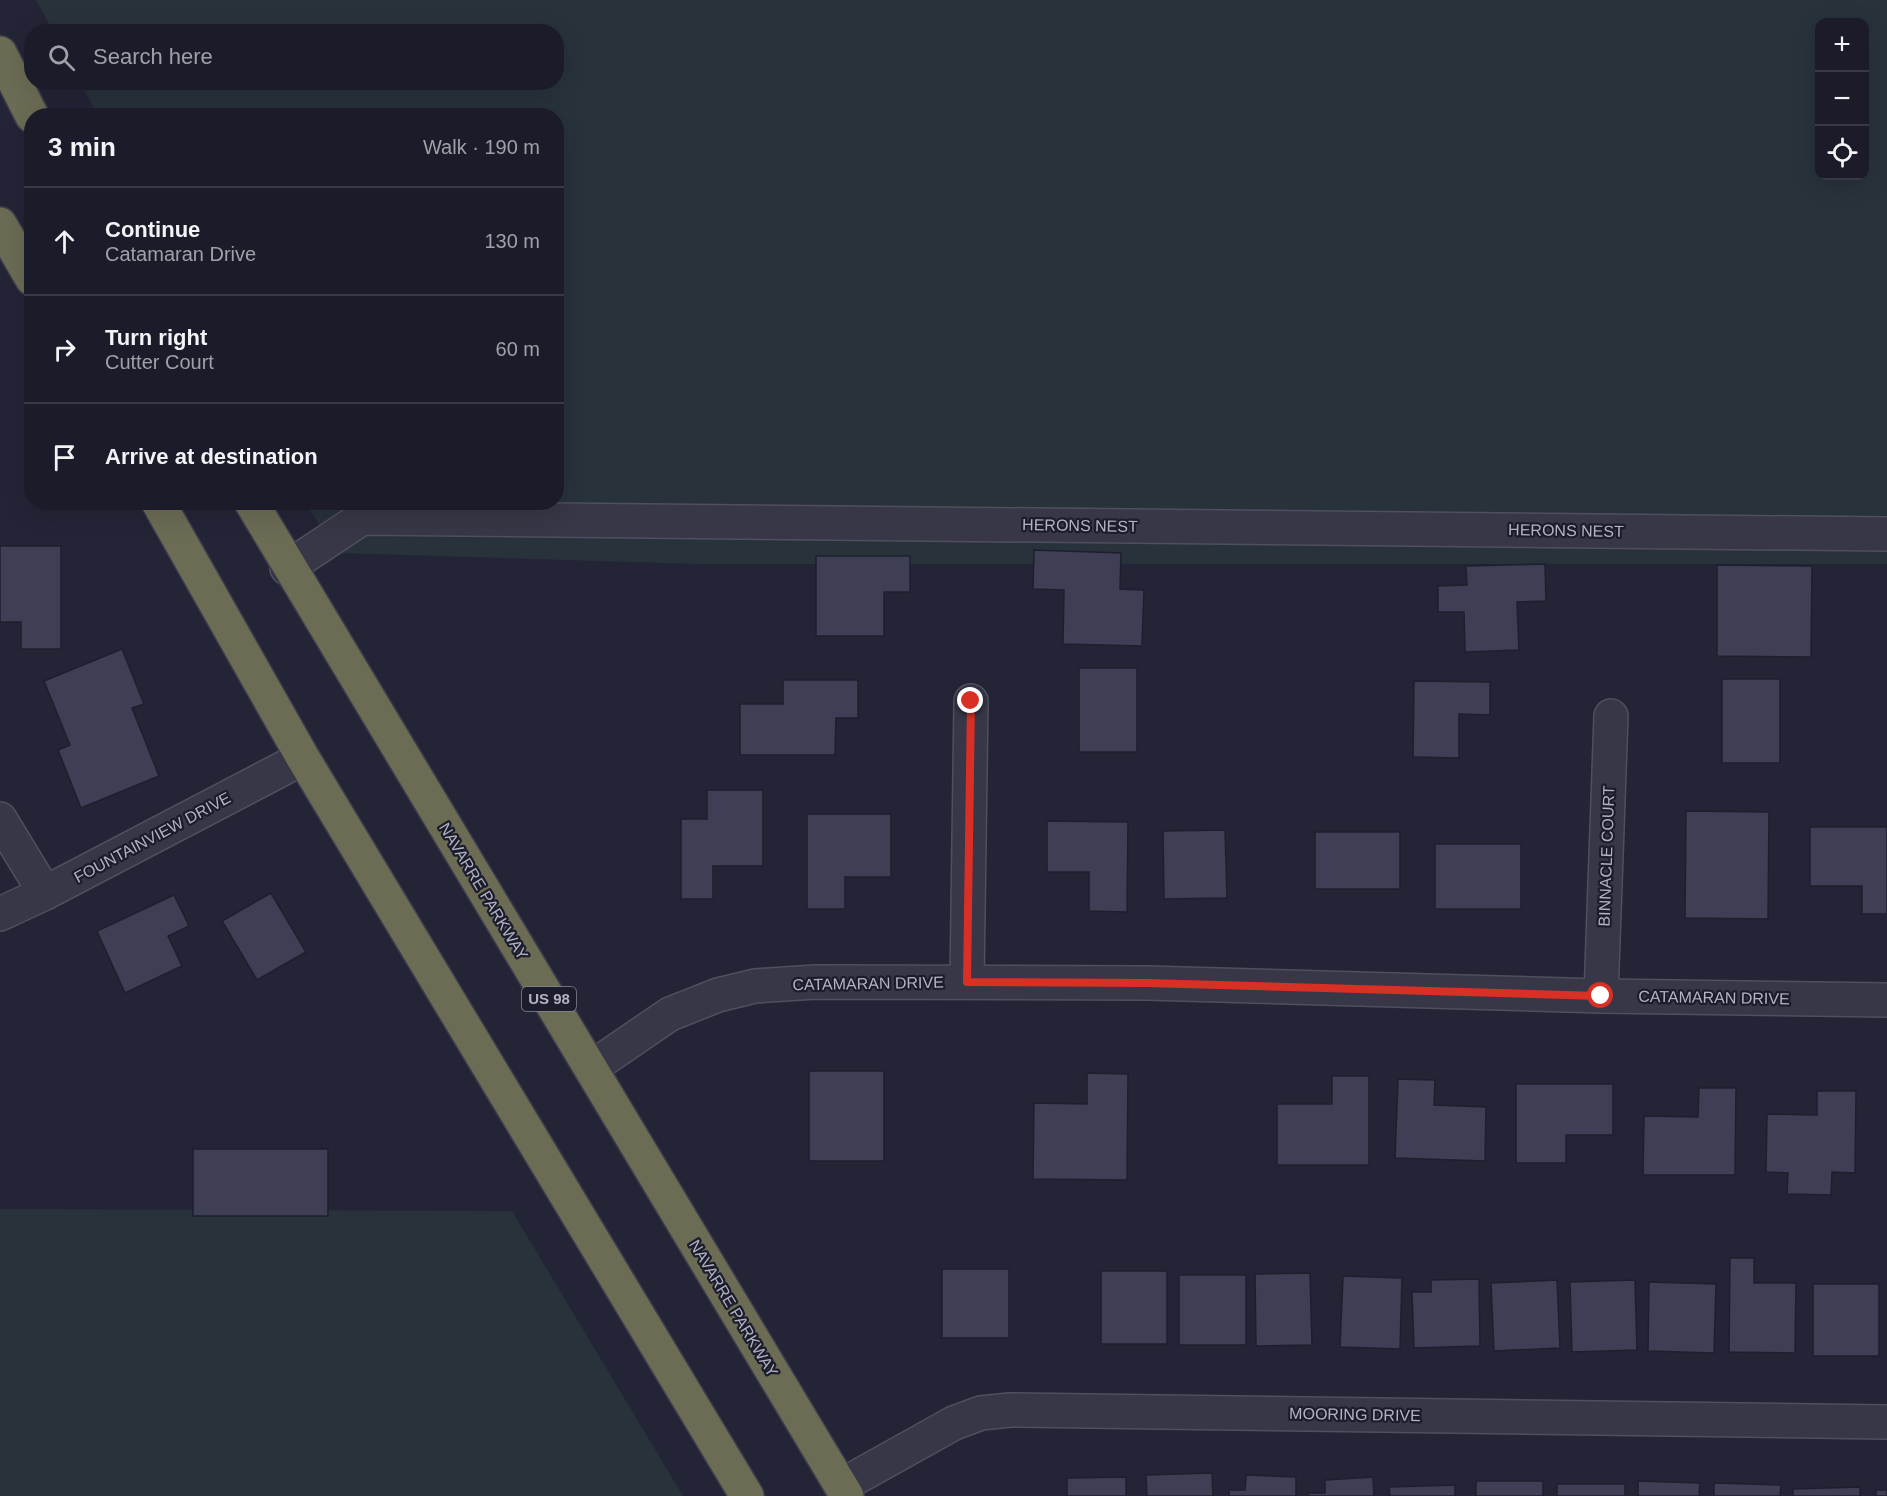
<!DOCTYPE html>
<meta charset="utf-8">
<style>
body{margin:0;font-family:Arial,sans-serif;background:#242431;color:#f1f3f6}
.controls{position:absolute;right:18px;top:18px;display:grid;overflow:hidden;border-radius:12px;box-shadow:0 6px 24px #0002}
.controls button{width:54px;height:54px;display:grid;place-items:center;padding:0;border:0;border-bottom:2px solid #393946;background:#1b1b29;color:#f1f3f6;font:30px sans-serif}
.stop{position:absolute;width:18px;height:18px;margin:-14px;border:4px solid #d93025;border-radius:50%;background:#fff}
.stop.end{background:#d93025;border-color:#fff;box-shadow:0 2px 6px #0008}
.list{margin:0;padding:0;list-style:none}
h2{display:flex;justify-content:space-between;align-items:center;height:78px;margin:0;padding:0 24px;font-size:26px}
h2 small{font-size:20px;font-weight:400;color:#a0a1a8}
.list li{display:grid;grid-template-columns:39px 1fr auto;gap:18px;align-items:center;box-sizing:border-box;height:108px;padding:0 24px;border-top:2px solid #393946}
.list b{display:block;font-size:22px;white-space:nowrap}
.list p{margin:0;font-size:20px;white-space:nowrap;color:#a0a1a8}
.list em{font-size:20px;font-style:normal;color:#a0a1a8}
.icon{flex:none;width:33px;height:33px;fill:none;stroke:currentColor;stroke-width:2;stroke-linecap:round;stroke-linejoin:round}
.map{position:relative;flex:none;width:1887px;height:1496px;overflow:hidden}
.search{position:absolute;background:#1b1b29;box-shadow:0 6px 24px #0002;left:24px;top:24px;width:540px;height:66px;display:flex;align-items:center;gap:15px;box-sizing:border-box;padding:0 21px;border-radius:24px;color:#a0a1a8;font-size:22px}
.panel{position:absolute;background:#1b1b29;box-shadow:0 6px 24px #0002;left:24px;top:108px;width:540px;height:402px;border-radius:24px}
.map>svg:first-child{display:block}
</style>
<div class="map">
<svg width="1887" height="1496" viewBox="0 0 1887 1496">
<rect width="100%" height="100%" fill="#242437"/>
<g fill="#28323b" fill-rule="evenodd">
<path d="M36 0H1887V517L492 503 556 502V116L98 115 80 83 556 82V32L53 31ZM1820 22H1864V176H1820Z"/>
<polygon points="306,503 358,503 319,525"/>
<polygon points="369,534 1887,550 1887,564 698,564 341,553"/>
<polygon points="0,1209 512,1211 683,1496 0,1496"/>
</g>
<g fill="#3e3e54" stroke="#1e1f2e" stroke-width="1.5">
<polygon points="0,546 61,546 61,649 21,649 21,622 0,622"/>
<polygon points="1034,550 1121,553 1120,589 1144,590 1142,646 1063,644 1064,590 1033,589"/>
<polygon points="816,556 910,556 910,592 884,592 884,636 816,636"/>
<polygon points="1545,564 1546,601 1517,602 1519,650 1465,652 1464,612 1438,612 1438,586 1467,585 1466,566"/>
<polygon points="1717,565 1812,566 1811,657 1717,656"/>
<polygon points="122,649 144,704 132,708 159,776 81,808 58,750 70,745 44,681"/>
<rect x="1079" y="668" width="58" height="84"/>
<rect x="1722" y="679" width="58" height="84"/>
<polygon points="783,680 858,680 858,718 836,718 835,755 740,755 740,704 783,704"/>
<polygon points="1414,681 1490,682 1490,715 1459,714 1459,758 1413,757"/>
<polygon points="707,790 763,790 763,866 713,866 713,899 681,899 681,819 707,819"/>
<polygon points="1686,811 1769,812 1768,919 1685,918"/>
<polygon points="807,814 891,814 891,877 845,877 845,909 807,909"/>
<polygon points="1047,821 1128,822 1127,912 1089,911 1089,872 1047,872"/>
<polygon points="1810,827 1887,827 1887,914 1862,914 1862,886 1810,886"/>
<polygon points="1225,830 1227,898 1164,899 1163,831"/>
<rect x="1315" y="832" width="85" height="57"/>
<rect x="1435" y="844" width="86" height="65"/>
<polygon points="271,893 306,952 257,980 222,921"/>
<polygon points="174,895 189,926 168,936 182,966 125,993 97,931"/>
<rect x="809" y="1071" width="75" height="90"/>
<polygon points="1087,1073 1128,1074 1127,1180 1033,1179 1034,1103 1087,1104"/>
<polygon points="1332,1076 1369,1076 1369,1165 1277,1165 1277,1104 1332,1104"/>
<polygon points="1398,1079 1435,1080 1434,1105 1486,1107 1485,1161 1395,1158"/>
<polygon points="1516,1084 1613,1084 1613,1135 1566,1135 1566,1163 1516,1163"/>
<polygon points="1699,1088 1736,1088 1735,1175 1643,1175 1644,1116 1698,1117"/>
<polygon points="1817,1091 1856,1091 1855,1173 1832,1172 1831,1195 1787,1194 1788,1173 1766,1172 1767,1114 1817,1115"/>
<rect x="193" y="1149" width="135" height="67"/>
<polygon points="1730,1258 1754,1258 1754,1283 1796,1283 1795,1353 1729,1352"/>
<rect x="942" y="1269" width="67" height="69"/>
<rect x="1101" y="1271" width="66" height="73"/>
<polygon points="1310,1273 1312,1345 1256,1346 1255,1274"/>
<rect x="1179" y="1275" width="67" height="70"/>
<polygon points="1343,1276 1402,1278 1400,1349 1340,1347"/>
<polygon points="1479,1279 1480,1346 1414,1348 1412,1292 1431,1292 1431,1280"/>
<polygon points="1557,1280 1560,1348 1494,1351 1491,1283"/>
<polygon points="1635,1280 1637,1350 1572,1352 1570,1282"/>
<polygon points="1649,1282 1716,1284 1714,1353 1648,1351"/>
<rect x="1813" y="1284" width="66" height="72"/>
<polygon points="1212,1473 1213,1496 1147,1496 1146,1475"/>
<polygon points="1246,1475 1296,1477 1296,1496 1229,1496 1229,1490 1245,1490"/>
<polygon points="1126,1477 1126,1496 1067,1496 1067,1478"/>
<polygon points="1373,1477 1374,1496 1308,1496 1308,1493 1325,1493 1325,1480"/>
<rect x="1476" y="1481" width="67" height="15"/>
<polygon points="1638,1481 1700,1483 1699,1496 1638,1496"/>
<polygon points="1714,1483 1781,1485 1780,1496 1714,1496"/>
<rect x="1557" y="1484" width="68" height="12"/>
<polygon points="1455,1485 1455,1496 1390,1496 1389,1487"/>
<polygon points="1860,1487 1860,1496 1793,1496 1793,1489"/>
<rect x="1876" y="1490" width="11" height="6"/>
</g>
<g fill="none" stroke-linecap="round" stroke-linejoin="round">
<g stroke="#4f4f5f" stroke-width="36">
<g id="street">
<polyline points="287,568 362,518 1887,534"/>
<polyline points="0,819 45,893"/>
<polyline points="0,914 45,893 303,758"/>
<polyline points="967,982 971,701"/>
<polyline points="1601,996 1611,716"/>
<polyline points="591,1068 670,1014 718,995 755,986 815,982 1147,983 1601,996 1887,1000"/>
<polyline points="841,1486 954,1423 981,1413 1010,1410 1887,1422"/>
</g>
</g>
<g stroke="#3f3f4f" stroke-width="36">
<g id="highway">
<polyline points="0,53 32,116"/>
<polyline points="0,224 32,279"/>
<polyline points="158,502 303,758 747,1496"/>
<polyline points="251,502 847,1496"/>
</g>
</g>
<use href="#street" stroke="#373747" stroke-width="33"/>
<use href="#highway" stroke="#6c6c55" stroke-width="33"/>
</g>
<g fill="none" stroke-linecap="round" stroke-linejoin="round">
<polyline stroke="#d93025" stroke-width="8" points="971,701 967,982 1147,983 1601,996"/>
</g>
<g text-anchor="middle" stroke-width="4.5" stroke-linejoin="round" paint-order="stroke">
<rect fill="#1c1d2c" stroke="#858596" stroke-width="1.5" x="522" y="987" width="54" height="24" rx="4.5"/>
<g font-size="15" font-weight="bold" fill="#b2b2c3">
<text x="549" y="1004">US 98</text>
</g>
<g font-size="16" fill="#b2b2c3" stroke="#1c1d2c">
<text transform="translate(1080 525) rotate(1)" y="6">HERONS NEST</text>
<text transform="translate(1566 530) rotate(1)" y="6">HERONS NEST</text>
<text transform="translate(152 837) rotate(-28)" y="6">FOUNTAINVIEW DRIVE</text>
<text transform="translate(1606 856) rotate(-88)" y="6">BINNACLE COURT</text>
<text transform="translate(484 891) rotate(59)" y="6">NAVARRE PARKWAY</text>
<text transform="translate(868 983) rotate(-1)" y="6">CATAMARAN DRIVE</text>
<text transform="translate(1714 997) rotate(1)" y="6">CATAMARAN DRIVE</text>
<text transform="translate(734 1308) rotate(59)" y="6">NAVARRE PARKWAY</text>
<text transform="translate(1355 1414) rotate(1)" y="6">MOORING DRIVE</text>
</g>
</g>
</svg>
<div class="controls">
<button>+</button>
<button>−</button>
<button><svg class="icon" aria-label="locate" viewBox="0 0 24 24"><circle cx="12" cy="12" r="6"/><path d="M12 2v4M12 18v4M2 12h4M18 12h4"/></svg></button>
</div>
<div class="stop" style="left:1601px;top:996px"></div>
<div class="stop end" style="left:971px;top:701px"></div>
<div class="search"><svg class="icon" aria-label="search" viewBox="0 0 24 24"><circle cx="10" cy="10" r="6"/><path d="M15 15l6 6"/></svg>Search here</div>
<section class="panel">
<h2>3 min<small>Walk · 190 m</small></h2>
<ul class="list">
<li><svg class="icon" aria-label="ahead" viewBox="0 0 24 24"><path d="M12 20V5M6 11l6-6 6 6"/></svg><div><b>Continue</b><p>Catamaran Drive</p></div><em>130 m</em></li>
<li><svg class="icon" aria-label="right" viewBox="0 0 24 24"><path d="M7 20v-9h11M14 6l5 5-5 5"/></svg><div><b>Turn right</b><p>Cutter Court</p></div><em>60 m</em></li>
<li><svg class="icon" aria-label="arrive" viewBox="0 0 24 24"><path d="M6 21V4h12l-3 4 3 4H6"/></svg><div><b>Arrive at destination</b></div></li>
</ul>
</section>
</div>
